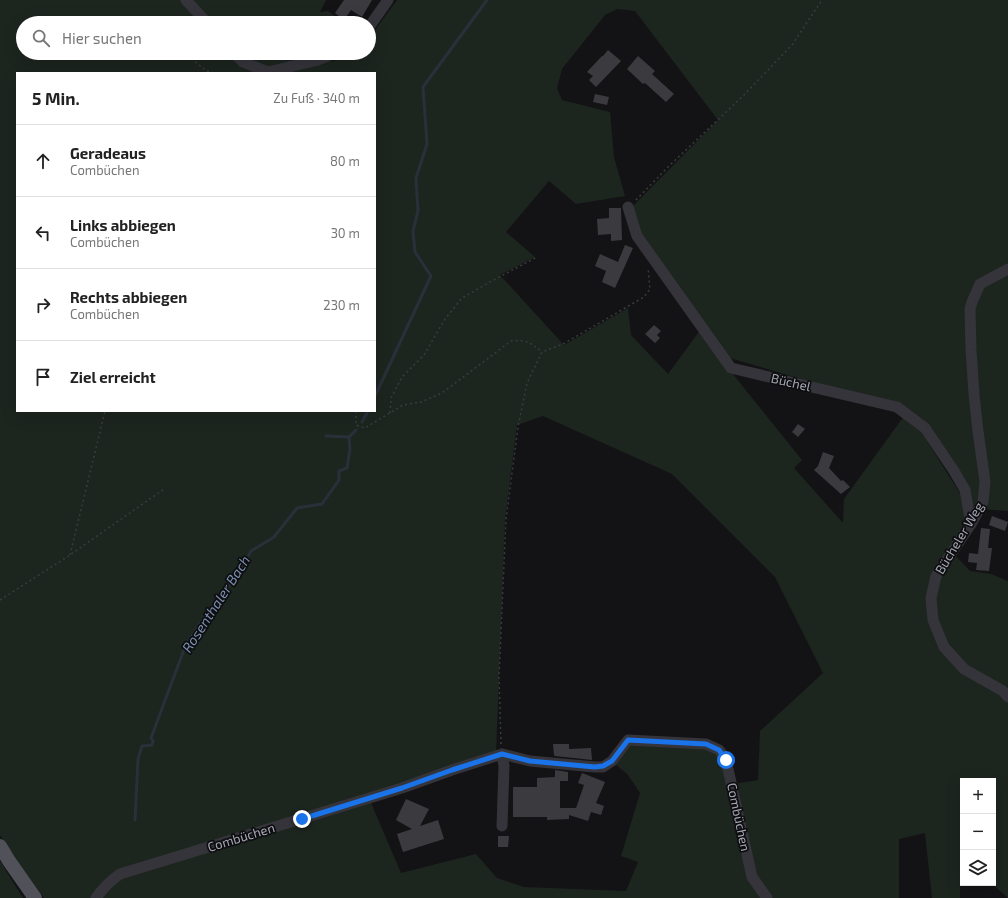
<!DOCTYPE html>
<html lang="de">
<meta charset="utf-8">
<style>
body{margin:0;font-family:"Exo 2",sans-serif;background:#f2f2f2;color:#222}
.controls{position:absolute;right:12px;bottom:12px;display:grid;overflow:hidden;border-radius:0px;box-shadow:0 4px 16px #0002}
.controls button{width:36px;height:36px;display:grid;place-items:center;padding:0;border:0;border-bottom:1px solid #e0e0e0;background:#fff;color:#222;font:20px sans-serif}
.stop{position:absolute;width:12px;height:12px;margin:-9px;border:3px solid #1a73e8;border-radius:50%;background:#fff}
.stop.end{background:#1a73e8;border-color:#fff;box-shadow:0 1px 4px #0008}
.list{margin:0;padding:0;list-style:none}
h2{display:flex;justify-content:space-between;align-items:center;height:52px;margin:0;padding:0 16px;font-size:17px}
h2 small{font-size:13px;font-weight:400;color:#767676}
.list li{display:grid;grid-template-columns:26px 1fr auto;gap:12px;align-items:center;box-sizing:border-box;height:72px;padding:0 16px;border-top:1px solid #e0e0e0}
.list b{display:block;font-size:15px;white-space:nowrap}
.list p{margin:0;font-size:13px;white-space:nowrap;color:#767676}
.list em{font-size:13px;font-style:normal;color:#767676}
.icon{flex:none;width:22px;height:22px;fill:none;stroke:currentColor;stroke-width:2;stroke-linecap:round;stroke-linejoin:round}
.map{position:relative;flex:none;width:1008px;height:898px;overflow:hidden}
.search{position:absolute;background:#fff;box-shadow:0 4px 16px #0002;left:16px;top:16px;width:360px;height:44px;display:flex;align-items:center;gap:10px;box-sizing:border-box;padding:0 14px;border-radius:22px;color:#767676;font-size:15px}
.panel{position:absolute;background:#fff;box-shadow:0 4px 16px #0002;left:16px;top:72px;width:360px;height:340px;border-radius:0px}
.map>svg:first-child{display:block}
</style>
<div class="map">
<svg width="1008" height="898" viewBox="0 0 1008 898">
<rect width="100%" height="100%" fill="#131315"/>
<g fill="#1d251f" fill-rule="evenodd">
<path d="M0 0H326L320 12 328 11 336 17 332 23H23V53H317L319 62 334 61 349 53H369V38L397 0H1008V267L978 283 969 303 983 484 976 510 923 427 898 405 862 397 723 356 638 236 631 208 718 120 635 11 617 9 605 15 562 69 557 88 562 100 610 112 614 157 625 196 576 204 549 181 506 232 535 257 500 275 564 345 628 308 631 335 668 374 701 329 720 358 802 460 794 468 843 523 844 499 904 416 920 430 973 514 935 574 934 620 937 576 953 553 970 571 991 574 1008 581V898L991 883H993V781H963V857L960 854V898H932L925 833 899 839V898H771L753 874 734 784 758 780 760 731 823 673 775 577 672 474 543 416 517 425 505 519 499 677 496 754 123 870 93 898H44L13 856 0 835ZM17 73H375V411H17Z"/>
<polygon points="1008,270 1008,511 981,509 972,309 982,285"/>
<polygon points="628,742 705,745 724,760 750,877 766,898 100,898 124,875 369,798 401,873 476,854 497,878 524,887 626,891 638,862 621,856 640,793 628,775 613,762"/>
<polygon points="0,861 23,898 0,898"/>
</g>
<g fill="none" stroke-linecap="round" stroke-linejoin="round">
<g stroke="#293039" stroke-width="3">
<polyline points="375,396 431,276 415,252 413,231 418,211 416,178 427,144 423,87 487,0"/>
<polyline points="362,422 368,411"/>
<polyline points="326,436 349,437"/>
<polyline points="135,820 138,759 142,746 152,745 153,741 151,738 185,647 199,625 243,566 251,551 274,537 297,508 322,504 339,480 339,471 347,468 350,449 349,437 356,430"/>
</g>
</g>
<g fill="#3b3b3f">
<polygon points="344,0 372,0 362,17 351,10 344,20 335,13"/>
<polygon points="608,50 621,61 596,87 589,80 593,76 587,72 602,56 603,56"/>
<polygon points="638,56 655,71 652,74 674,94 666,102 645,83 643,84 627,69"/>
<polygon points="595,94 609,97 607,105 593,102"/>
<polygon points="609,208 621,208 622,240 611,241 611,234 598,235 597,219 609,218"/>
<polygon points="625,245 633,248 615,288 602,282 606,271 595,266 600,254 618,262"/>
<polygon points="654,325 661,331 657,335 660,338 655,343 645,334"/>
<polygon points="798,424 805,429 798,437 792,432"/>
<polygon points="823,452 834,456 829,468 841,481 843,480 850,487 841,494 814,470 818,466"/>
<polygon points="992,516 1008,522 1005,531 989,525"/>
<polygon points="981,528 990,529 988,548 992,548 989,571 976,570 977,563 968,562 969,553 978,554"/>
<polygon points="553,744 569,744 569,749 591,748 592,760 555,756 554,755"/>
<polygon points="555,770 568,772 568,781 560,781 560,808 576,808 584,785 578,783 582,773 605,782 596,803 604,806 601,815 591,812 588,821 569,815 569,819 547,820 547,817 513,817 513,787 537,787 537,778 555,777"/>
<polygon points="406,799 429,809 420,826 438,820 444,839 403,852 397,834 412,829 396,820"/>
<polygon points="498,836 509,836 508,847 498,847"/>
</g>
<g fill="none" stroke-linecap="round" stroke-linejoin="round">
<g stroke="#3a3b41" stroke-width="1.5" stroke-dasharray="2 3" stroke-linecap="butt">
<polyline points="171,23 188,18"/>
<polyline points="183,53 207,71 215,73"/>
<polyline points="636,200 669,166 742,97 792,45 822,0"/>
<path d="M356 411V425L365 428 403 405 421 402 442 393 511 341C527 340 530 342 542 352"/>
<polyline points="390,413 391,398 402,377 424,355 445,319 462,298 488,283 537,257"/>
<polyline points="70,555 105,411"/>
<polyline points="0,600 70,555 164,489"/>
<polyline points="501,744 499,677 506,519 518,427 527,383 542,352 563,344 644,297 650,289 648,268"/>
</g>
<g stroke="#34343a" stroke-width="11">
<polyline points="186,0 207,23"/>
<polyline points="369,27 388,0"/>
<polyline points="234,53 243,62 268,72 318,60 335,53"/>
<polyline points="628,207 637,236 731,368 897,407 925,428 954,471 965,490 971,524"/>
<polyline points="1008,269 980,284 972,302 970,309 971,350 974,395 978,431 985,482 983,502 971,524 936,576 931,598 933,620 944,647 964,669 1003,691 1008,697"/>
<polyline points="502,754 504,766 502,826"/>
<path d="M96 898C103 888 110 881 120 874L402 788 452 770 502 754 530 761 595 767H603L612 761 628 740 706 744 719 750 726 760 752 877 767 898"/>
</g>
<polyline stroke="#505159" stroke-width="14" points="0,846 9,861 35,898"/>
</g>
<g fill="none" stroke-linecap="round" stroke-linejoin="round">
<polyline stroke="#1a73e8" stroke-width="5" points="302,819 402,788 452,770 502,754 530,761 595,767 603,766 612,761 628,740 706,744 719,750 726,760"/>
</g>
<g text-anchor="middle" stroke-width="3.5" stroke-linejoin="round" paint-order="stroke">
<g font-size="13" fill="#a5a7b5" stroke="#0e0e10">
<text transform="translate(791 382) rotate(13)" y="5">Büchel</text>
<text transform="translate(959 538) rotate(-59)" y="5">Bücheler Weg</text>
<text transform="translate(739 817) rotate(78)" y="5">Combüchen</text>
<text transform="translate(241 837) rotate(-17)" y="5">Combüchen</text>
</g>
<g font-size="14" font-style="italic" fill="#7b90b1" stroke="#0e0e10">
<text transform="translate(216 604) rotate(-57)" y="5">Rosenthaler Bach</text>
</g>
</g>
</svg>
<div class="controls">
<button>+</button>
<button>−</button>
<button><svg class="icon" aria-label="layers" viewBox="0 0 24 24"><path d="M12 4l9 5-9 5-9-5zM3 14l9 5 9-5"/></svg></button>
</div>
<div class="stop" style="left:726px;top:760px"></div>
<div class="stop end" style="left:302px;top:819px"></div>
<div class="search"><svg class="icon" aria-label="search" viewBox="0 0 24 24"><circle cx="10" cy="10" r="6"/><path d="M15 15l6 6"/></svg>Hier suchen</div>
<section class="panel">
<h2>5 Min.<small>Zu Fuß · 340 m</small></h2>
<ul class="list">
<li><svg class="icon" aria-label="ahead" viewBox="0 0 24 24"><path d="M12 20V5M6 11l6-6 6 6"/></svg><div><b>Geradeaus</b><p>Combüchen</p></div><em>80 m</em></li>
<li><svg class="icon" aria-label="left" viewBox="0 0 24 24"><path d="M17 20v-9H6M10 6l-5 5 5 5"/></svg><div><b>Links abbiegen</b><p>Combüchen</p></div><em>30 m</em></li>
<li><svg class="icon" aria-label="right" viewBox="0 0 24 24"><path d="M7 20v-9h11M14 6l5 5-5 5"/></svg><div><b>Rechts abbiegen</b><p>Combüchen</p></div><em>230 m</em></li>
<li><svg class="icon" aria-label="arrive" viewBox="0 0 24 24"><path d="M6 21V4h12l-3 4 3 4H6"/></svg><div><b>Ziel erreicht</b></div></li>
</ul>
</section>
</div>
